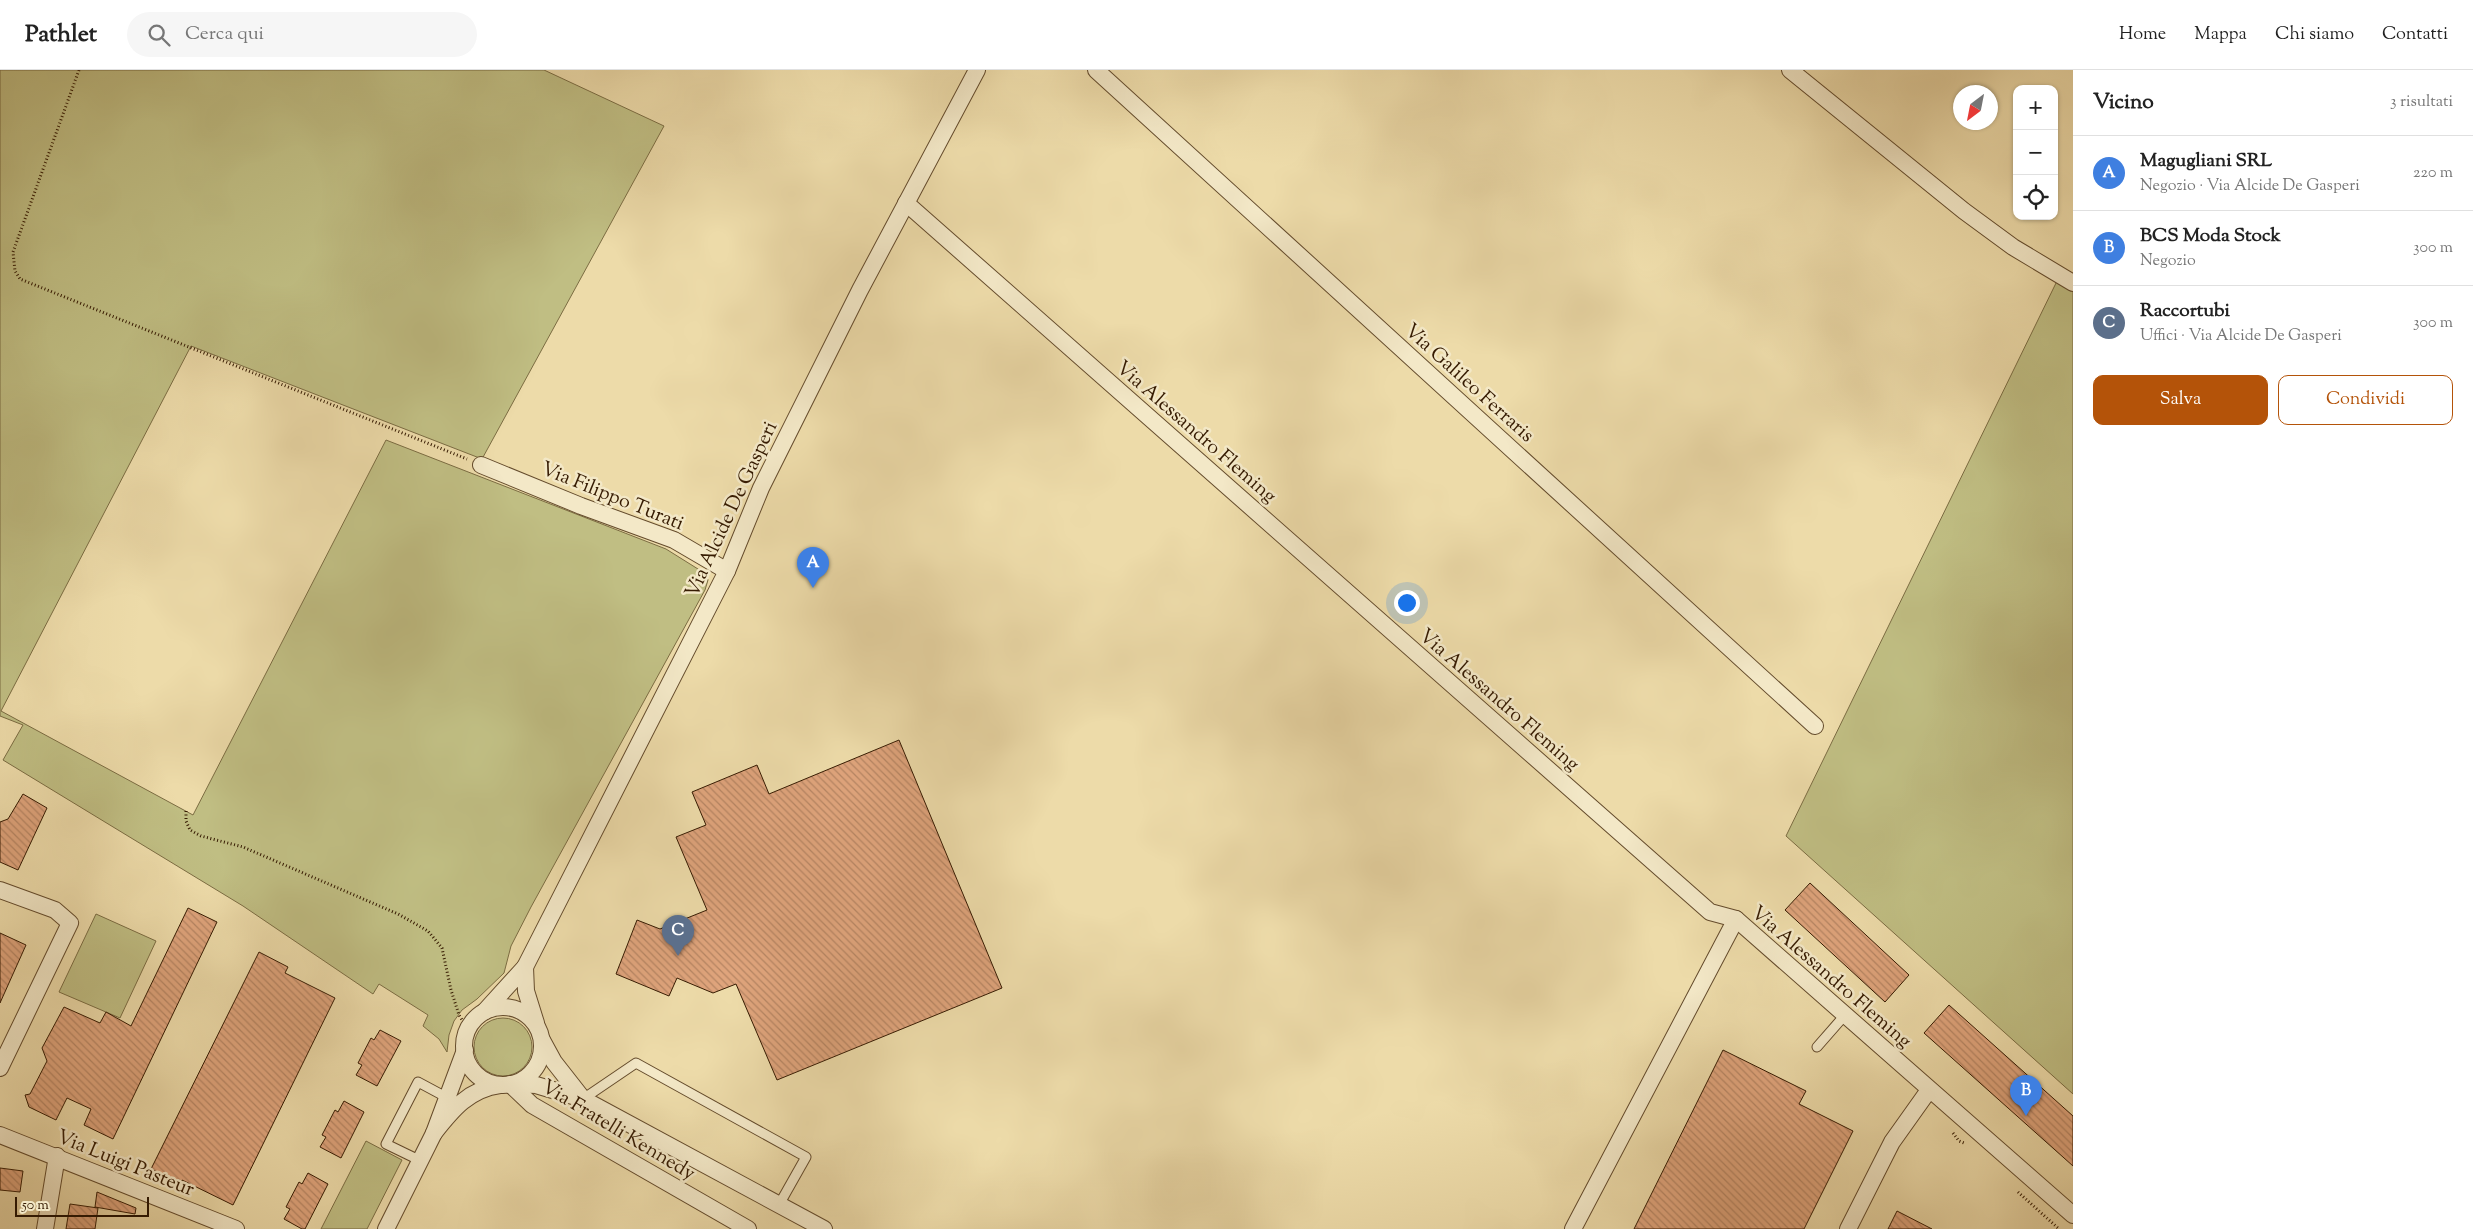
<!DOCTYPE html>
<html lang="it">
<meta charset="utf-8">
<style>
body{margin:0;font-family:"Sorts Mill Goudy",serif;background:#f6f6f6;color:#222}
.controls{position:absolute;right:15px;top:15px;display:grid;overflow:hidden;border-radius:10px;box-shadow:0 1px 4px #0004}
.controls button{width:45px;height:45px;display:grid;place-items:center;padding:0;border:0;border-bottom:1px solid #e0e0e0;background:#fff;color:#222;font:25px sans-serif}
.compass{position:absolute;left:1953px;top:15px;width:45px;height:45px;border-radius:50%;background:#fff;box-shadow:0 1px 4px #0004;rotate:212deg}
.scale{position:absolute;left:15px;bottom:12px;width:134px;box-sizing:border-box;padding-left:5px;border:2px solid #361b02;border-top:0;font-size:14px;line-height:18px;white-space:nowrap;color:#361b02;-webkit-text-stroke:4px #f3e8c7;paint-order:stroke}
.you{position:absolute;left:1406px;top:532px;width:18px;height:18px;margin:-12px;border:4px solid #fff;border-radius:50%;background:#1a73e8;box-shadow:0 0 0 8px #1a73e833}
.badge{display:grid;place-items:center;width:32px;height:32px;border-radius:50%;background:#b45309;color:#fff;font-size:16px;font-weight:700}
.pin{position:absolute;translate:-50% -41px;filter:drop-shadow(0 1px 2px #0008)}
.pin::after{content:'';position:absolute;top:26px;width:18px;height:15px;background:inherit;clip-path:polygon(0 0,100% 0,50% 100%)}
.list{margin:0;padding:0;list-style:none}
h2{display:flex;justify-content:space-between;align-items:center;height:65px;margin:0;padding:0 20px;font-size:21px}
h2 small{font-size:16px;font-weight:400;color:#767676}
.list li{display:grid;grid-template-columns:32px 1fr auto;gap:15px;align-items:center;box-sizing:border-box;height:75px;padding:0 20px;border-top:1px solid #e0e0e0}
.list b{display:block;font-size:19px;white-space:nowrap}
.list p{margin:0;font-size:16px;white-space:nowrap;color:#767676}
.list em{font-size:16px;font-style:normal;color:#767676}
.actions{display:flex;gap:10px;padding:15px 20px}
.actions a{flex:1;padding:11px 0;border:1px solid #b45309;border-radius:10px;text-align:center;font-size:18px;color:#b45309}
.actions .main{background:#b45309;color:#fff}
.icon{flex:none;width:28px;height:28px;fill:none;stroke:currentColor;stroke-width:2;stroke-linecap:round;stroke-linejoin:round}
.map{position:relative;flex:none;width:2073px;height:1159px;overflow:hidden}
header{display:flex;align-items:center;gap:30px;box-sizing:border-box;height:70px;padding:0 25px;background:#fff;border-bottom:1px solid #e0e0e0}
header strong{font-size:24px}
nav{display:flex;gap:28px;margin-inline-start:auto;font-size:18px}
.search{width:350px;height:45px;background:#f6f6f6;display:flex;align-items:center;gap:12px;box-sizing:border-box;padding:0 18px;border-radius:28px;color:#767676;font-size:19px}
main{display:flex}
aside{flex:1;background:#fff}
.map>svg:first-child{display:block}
</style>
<header>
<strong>Pathlet</strong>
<div class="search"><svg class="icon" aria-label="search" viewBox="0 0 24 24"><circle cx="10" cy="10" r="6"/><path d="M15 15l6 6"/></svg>Cerca qui</div>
<nav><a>Home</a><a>Mappa</a><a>Chi siamo</a><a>Contatti</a></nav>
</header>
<main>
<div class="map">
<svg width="2073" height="1159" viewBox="0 0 2073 1159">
<defs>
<pattern id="building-back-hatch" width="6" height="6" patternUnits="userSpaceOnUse" patternTransform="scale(1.25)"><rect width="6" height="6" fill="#dfa47c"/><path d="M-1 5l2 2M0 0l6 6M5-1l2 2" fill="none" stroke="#b68563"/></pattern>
</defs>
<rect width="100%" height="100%" fill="#eddba9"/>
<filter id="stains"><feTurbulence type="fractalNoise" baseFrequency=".004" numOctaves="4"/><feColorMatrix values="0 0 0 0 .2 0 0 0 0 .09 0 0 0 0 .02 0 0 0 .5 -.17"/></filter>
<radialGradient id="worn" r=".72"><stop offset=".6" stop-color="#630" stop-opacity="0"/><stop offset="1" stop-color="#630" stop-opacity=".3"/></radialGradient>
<g fill="#c0be83" stroke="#7b6c42">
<polygon points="0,0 544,0 664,56 482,389 191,276 1,641 193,745 386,370 666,479 706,504 708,510 705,520 531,837 511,876 504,903 477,929 462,940 454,951 449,965 447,982 439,969 423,956 428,945 379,914 373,924 243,836 3,690 23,655 0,646"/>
<polygon points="2057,211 2073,218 2073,1024 1786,766"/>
<polygon points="96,844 156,871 120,948 59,922"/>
<circle cx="503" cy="977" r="29"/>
<polygon points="366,1071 402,1090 367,1159 321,1159"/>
</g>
<g fill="url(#building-back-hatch)" stroke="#361b02">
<polygon points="899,670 1002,918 777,1010 736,914 713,923 677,908 669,926 616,904 637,850 660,859 707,840 676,767 706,755 692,722 757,695 769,724"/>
<polygon points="23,724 47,738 18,800 0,792 0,752 8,749"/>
<polygon points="1810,813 1909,905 1885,932 1785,840"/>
<polygon points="188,838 217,852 113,1069 84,1055 91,1039 67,1028 56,1050 29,1037 25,1025 30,1024 47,991 42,978 64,937 100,953 106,942 131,956"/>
<polygon points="0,863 26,875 0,933"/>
<polygon points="259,882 288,897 285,903 335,928 233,1135 182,1110 181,1114 151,1099"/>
<polygon points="1949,935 2073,1046 2073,1096 1924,963"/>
<polygon points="380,960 401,971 377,1016 356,1005 362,995 358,993 371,968 374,970"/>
<polygon points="1723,980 1806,1021 1799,1034 1853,1061 1804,1159 1634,1159"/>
<polygon points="344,1031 364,1042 341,1088 320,1077 326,1067 322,1065 335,1040 338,1042"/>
<polygon points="0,1098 23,1101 20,1122 0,1120"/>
<polygon points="308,1103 328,1114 305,1159 302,1159 284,1149 290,1139 286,1137 299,1112 302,1114"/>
<polygon points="97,1122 136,1138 135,1144 95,1137"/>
<polygon points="70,1134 98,1138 95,1159 66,1159"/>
<polygon points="1897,1141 1932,1159 1888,1159"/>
</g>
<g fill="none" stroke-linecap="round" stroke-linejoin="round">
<g stroke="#644b2c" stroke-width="11">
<g id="service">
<polyline points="1817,977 1845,945"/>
<polyline points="583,1029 636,993 806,1087 780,1133"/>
<polyline points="419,1090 386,1074 418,1012 446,1027"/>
</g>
</g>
<g stroke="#644b2c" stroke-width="18">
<g id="minor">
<polyline points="1096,0 1815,656"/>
<polyline points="1790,0 1964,141 2013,177 2073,213"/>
<polyline points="906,133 1710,842 1736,849 2073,1145"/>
<polyline points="481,395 581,436 674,470 727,501"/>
<polyline points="0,820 55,840 70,853 0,998"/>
<polyline points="525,897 727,501 761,418 860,220 977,0"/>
<circle cx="503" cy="976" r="39"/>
<polyline points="485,941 525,897 526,921 536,953"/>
<path d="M465 980 434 1063C452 1040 469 1019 500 1015"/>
<polyline points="510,1014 532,1035 748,1159"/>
<polyline points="512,1014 536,1015 583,1029 554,992 542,970"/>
<polyline points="583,1029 824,1159"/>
<polyline points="0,1065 236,1159"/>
<polyline points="45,1159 57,1086"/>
<polyline points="386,1159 434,1063"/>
<polyline points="1573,1159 1736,849"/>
<polyline points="1848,1159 1892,1072 1929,1020"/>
</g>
</g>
<g stroke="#361b02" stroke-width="3" stroke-dasharray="1 2.5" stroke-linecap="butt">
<polyline points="79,0 13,182 15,201 20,209 467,389"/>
<polyline points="186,741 186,751 190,760 201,766 243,777 398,844 428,861 442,878 451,920 459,945 468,959"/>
<polyline points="1953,1063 1959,1071 1964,1073"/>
<polyline points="2018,1122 2059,1159"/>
</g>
<use href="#service" stroke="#f3e8c7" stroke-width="9"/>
<use href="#minor" stroke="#f3e8c7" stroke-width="16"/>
</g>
<g text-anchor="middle" stroke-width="5" stroke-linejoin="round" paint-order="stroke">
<g font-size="20" fill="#361b02" stroke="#f3e8c7">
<text transform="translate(1470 312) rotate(42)" y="7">Via Galileo Ferraris</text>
<text transform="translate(1197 361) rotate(41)" y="7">Via Alessandro Fleming</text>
<text transform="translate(613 425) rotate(22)" y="7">Via Filippo Turati</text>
<text transform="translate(730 439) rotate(-65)" y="7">Via Alcide De Gasperi</text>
<text transform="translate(1500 629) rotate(41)" y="7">Via Alessandro Fleming</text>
<text transform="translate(1832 906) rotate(41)" y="7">Via Alessandro Fleming</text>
<text transform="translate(619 1059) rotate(31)" y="7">Via Fratelli Kennedy</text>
<text transform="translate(126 1092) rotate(22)" y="7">Via Luigi Pasteur</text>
</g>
</g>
<rect width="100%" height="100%" filter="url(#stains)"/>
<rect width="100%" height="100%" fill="url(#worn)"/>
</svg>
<div class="controls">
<button>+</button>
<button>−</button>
<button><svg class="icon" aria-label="locate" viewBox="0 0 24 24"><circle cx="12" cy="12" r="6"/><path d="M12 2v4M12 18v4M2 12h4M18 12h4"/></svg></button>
</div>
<svg class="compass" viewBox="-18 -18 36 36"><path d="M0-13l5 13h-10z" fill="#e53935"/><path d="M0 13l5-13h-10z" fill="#767676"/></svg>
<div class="scale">50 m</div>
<div class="you"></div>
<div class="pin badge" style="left:813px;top:518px;background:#3f7fe0">A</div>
<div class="pin badge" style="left:2026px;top:1046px;background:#3f7fe0">B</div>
<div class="pin badge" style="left:678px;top:886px;background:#5c6f8a">C</div>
</div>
<aside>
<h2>Vicino<small>3 risultati</small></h2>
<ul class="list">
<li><span class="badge" style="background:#3f7fe0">A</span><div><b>Magugliani SRL</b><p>Negozio · Via Alcide De Gasperi</p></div><em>220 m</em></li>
<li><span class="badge" style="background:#3f7fe0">B</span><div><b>BCS Moda Stock</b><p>Negozio</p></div><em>300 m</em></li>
<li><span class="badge" style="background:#5c6f8a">C</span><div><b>Raccortubi</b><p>Uffici · Via Alcide De Gasperi</p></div><em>300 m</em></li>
</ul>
<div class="actions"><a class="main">Salva</a><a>Condividi</a></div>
</aside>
</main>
